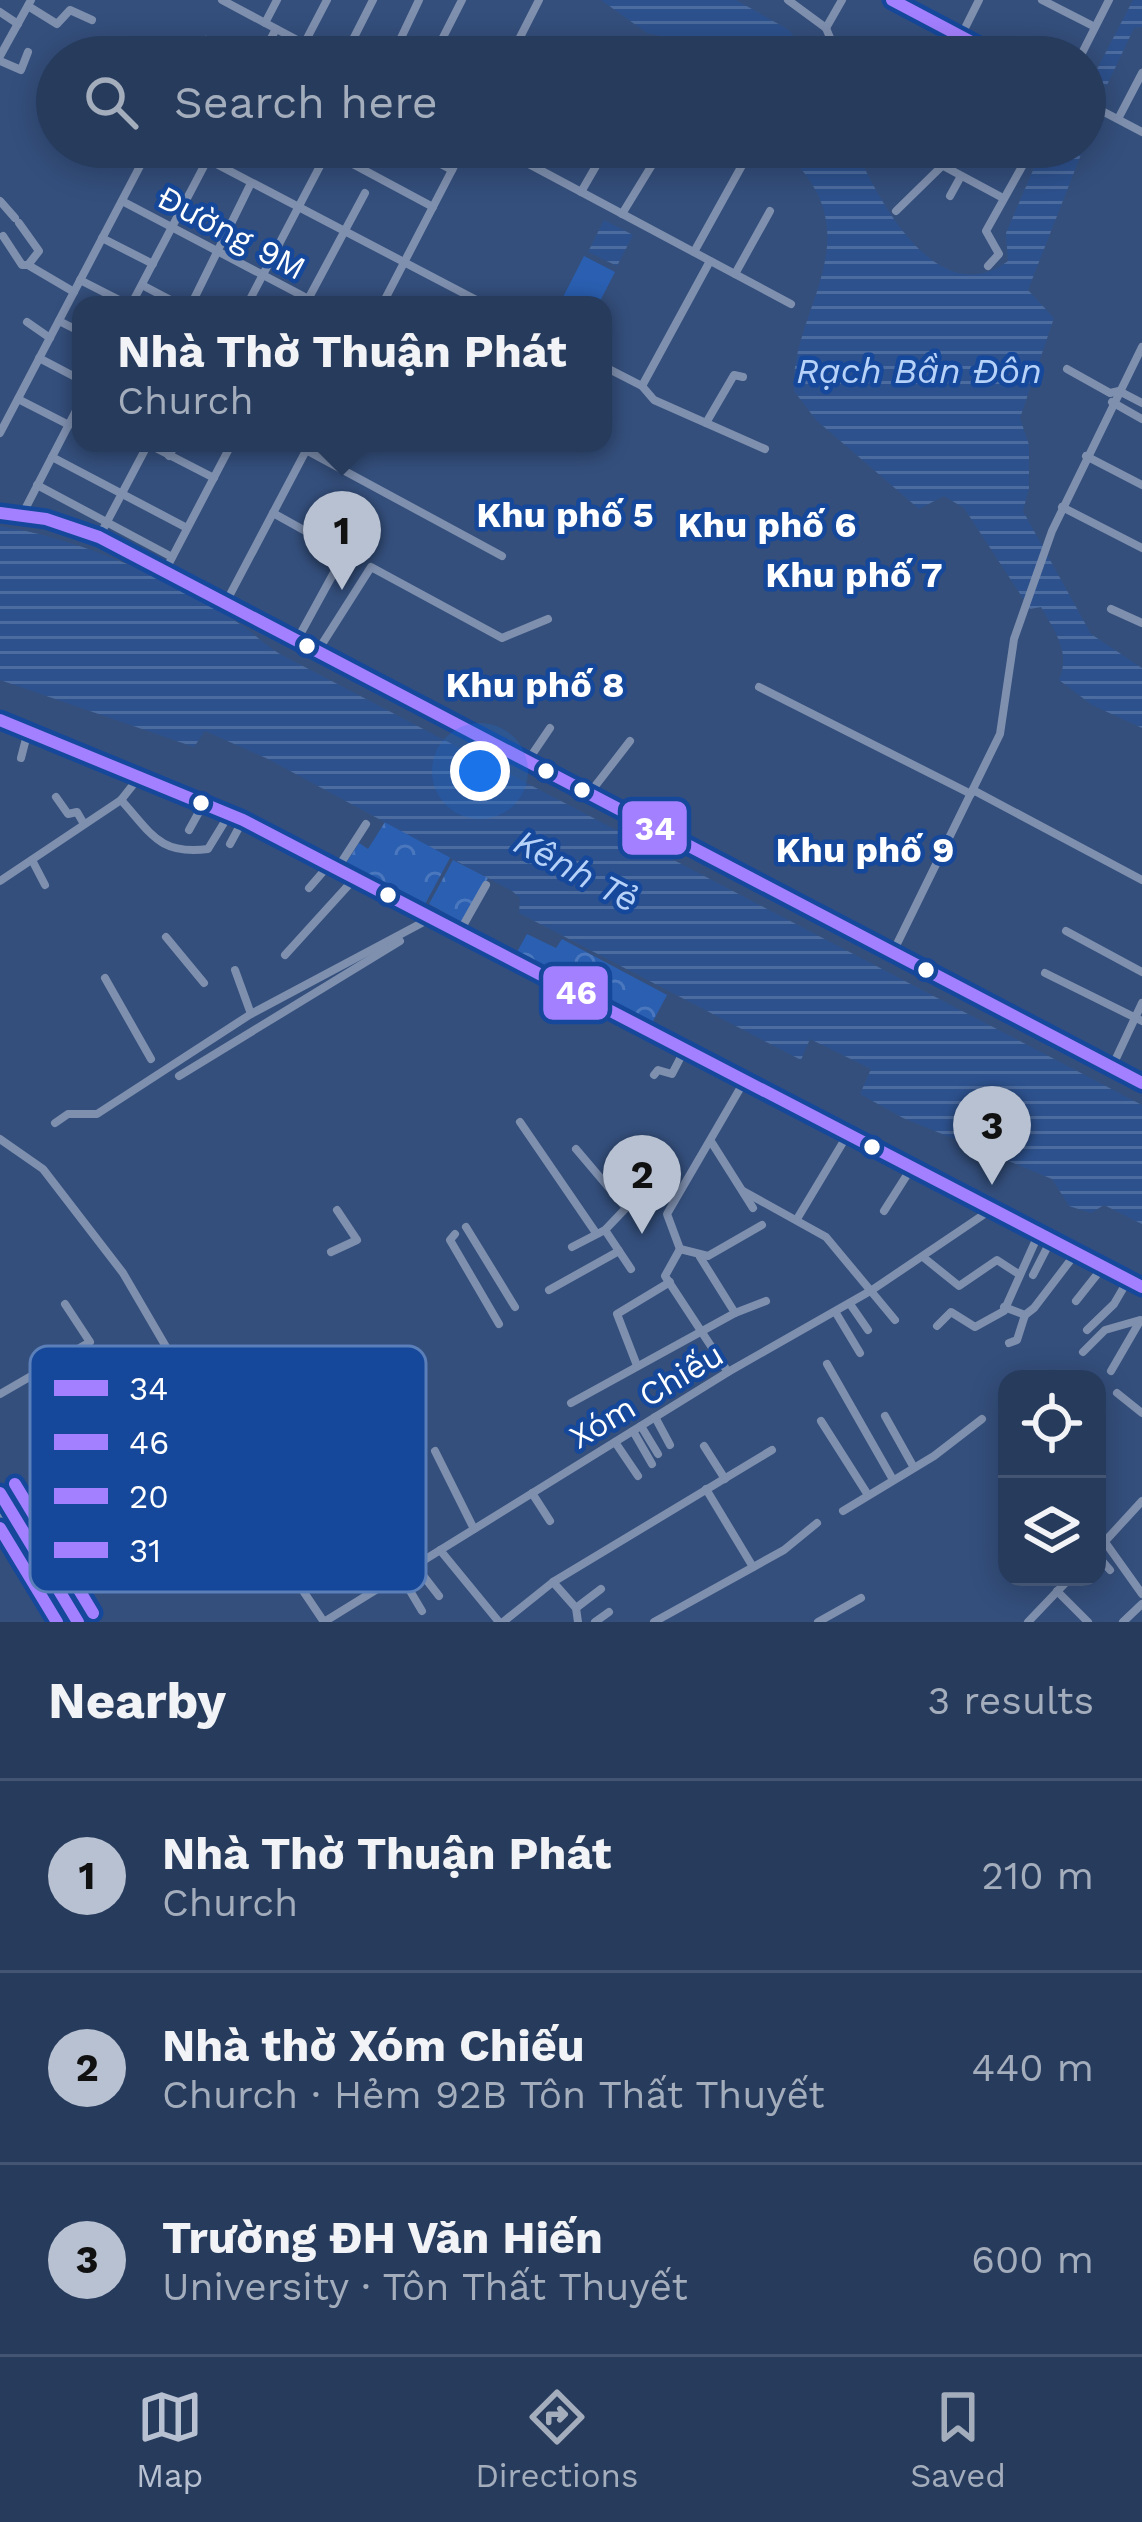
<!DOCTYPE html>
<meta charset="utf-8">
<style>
body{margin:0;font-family:"Work Sans",sans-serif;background:#334666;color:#f1f3f6}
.controls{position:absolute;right:36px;bottom:36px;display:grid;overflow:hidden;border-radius:24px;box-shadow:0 6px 30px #0003}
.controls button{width:108px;height:108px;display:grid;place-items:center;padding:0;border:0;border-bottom:3px solid #435572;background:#273b5d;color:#f1f3f6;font:60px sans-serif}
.you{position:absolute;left:480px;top:771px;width:42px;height:42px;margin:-30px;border:9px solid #fff;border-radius:50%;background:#1a73e8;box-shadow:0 0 0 18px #1a73e833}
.badge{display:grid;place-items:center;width:78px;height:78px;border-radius:50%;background:#b8c1d1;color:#111;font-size:39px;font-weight:700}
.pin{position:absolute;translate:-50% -99px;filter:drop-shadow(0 3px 6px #0008)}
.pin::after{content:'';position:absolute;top:63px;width:42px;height:36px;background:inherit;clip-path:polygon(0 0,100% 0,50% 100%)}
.popup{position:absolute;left:72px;top:296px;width:540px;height:156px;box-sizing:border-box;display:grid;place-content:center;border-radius:24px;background:#273b5d;filter:drop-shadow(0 3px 9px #0005);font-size:39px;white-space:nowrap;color:#a4adbc}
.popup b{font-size:45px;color:#f1f3f6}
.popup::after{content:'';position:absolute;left:50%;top:100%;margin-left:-24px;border:24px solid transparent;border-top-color:#273b5d}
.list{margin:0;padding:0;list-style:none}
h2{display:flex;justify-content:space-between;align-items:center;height:156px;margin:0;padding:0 48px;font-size:51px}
h2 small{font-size:39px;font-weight:400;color:#a4adbc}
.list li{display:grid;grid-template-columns:78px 1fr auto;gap:36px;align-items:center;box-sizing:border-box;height:192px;padding:0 48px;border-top:3px solid #435572}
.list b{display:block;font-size:45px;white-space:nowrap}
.list p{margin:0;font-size:39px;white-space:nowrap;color:#a4adbc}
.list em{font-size:39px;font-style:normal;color:#a4adbc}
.icon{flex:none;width:66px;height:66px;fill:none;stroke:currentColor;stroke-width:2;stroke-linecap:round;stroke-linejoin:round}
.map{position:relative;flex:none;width:1142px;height:1622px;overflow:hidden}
.search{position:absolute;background:#273b5d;box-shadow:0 6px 30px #0003;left:36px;right:36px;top:36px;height:132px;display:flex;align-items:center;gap:30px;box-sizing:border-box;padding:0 42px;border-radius:66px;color:#a4adbc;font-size:45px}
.sheet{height:732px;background:#273b5d}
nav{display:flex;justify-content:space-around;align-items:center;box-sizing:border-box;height:168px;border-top:3px solid #435572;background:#273b5d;font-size:33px;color:#a4adbc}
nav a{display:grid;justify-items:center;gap:6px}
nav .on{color:#b8c1d1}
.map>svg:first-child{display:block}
</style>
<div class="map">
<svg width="1142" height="1622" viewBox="0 0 1142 1622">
<defs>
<pattern id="park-crowns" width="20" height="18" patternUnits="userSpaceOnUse" patternTransform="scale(3)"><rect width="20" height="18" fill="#2a5fb1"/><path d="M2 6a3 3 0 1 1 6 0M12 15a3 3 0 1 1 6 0" fill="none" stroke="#4a77bd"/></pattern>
<pattern id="water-rules" width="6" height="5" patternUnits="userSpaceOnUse" patternTransform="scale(3)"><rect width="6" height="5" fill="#2d518d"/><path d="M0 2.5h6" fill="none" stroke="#4c6b9e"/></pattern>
</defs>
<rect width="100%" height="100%" fill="#344f7c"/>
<g fill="url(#park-crowns)">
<polygon points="385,822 451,856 425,904 346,863 359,843 368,849"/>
<polygon points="453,860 488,878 463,923 429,904"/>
<polygon points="527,934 556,948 562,939 667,995 652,1023 517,952"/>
</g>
<polygon fill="#2a5fb1" points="584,256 615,272 598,305 559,305"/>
<g fill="url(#water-rules)">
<polygon points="601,0 736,0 789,30 809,57 707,57 677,40 647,33"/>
<polygon points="1133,0 1142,0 1142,27 1134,28 1107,85 1092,82 1095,73"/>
<path d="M785 147H855C878 201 938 313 1008 261L1006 233 1043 147H1084L1028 290 1054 318 1020 418 1029 445V488L1023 511 1091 634 1142 668V728L1092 705 1059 680C1071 652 1055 632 1041 607L1030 609 964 508 944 496 919 509 816 420 794 391C790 323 851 261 817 193 809 177 795 162 785 147Z"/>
<polygon points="604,220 633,235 617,266 588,252"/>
<path d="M0 526C82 539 174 580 243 626 256 635 266 646 280 654L1142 1105V1224L1104 1205 1091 1213 1069 1206 1052 1179 903 1118 860 1094 871 1069 810 1039 801 1060 519 913 520 898 512 891 268 759 205 731 194 747 0 680Z"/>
</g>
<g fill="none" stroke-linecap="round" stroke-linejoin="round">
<g stroke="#7f90af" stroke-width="8">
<polyline points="222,0 329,57"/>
<polyline points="788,0 826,28"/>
<polyline points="892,0 1000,57"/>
<polyline points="1042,0 1095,27"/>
<polyline points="28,6 57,24 70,10 92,20"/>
<polyline points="0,12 18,24"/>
<polyline points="265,23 277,0"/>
<polyline points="826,28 842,0"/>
<polyline points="826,28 838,57"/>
<polyline points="961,36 979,0"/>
<polyline points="833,43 859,57"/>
<polyline points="304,44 327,0"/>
<polyline points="0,56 31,0"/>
<polyline points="197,57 206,40 238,57"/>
<polyline points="261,57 276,29"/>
<polyline points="344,57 373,0"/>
<polyline points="392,57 419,0"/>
<polyline points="433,57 462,0"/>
<polyline points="510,57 539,0"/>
<polyline points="1080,57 1109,0"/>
<polyline points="0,61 21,70 28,52"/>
<polyline points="1085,102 1142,132"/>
<polyline points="1118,119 1142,73"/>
<polyline points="184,147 486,305"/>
<polyline points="321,147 433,207"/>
<polyline points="409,147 452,170"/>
<polyline points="497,147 791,304"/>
<polyline points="908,147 1003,198"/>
<polyline points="581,192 607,147"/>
<polyline points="950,196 961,176"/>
<polyline points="0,201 15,218"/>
<polyline points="122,201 320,305"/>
<polyline points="896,211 942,166"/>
<polyline points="622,214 663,147"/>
<polyline points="19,223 39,251 28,265 74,292"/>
<polyline points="3,236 22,265 28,265"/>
<polyline points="102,238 153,264"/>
<polyline points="694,252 750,151"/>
<polyline points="988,266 999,254 986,231 1033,147"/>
<polyline points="735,274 770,211"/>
<polyline points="80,280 129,305"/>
<polyline points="142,285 180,305"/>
<polyline points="131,305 214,147"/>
<polyline points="191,305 251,183"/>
<polyline points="247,305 330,147"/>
<polyline points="305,305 365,193"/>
<polyline points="382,305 464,147"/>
<polyline points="59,321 81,332"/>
<polyline points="27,322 50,338"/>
<polyline points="39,358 81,380"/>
<polyline points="603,366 642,386 654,400 765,449"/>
<polyline points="1067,369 1110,393 1119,391 1142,403"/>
<polyline points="642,386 710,261"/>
<polyline points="18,399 69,425"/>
<polyline points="1112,402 1142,419"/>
<polyline points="706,423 734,375 743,377"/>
<polyline points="0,433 150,147"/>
<polyline points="146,443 214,478"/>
<polyline points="293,443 502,556"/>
<polyline points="169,456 176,443"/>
<polyline points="1086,456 1142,485"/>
<polyline points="52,457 187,528"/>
<polyline points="37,485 172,557"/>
<polyline points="1062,507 1142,548"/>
<polyline points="273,513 345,553"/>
<polyline points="22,515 81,401"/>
<polyline points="99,537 148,444"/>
<polyline points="165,571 232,443"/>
<polyline points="225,604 310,443"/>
<polyline points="1111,609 1142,623"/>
<polyline points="297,640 360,525"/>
<polyline points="317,652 371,567 502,638 548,619"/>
<polyline points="759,687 971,794"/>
<polyline points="21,758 28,731"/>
<polyline points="527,762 550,728"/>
<polyline points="973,790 1142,880"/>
<polyline points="589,794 630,741"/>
<polyline points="56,797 68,814 77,812 84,824"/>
<path d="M121 800C152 834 159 855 208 849L230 813"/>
<polyline points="189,830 204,803"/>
<polyline points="230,844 243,820"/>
<polyline points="32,860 45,885"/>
<polyline points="337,869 366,824"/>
<polyline points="0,881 121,800 140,776"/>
<polyline points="309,888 329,865"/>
<polyline points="460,931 486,885"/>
<polyline points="1066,931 1142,972"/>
<polyline points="166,937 204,983"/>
<polyline points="893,952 1000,734 1014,639 1052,531 1142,347"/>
<polyline points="285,955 355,878"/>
<polyline points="235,970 251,1014"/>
<polyline points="1045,973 1142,1021"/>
<polyline points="105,978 151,1059"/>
<polyline points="1112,1067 1142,1003"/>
<polyline points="654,1075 658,1070 672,1074 685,1049"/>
<polyline points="179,1076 400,941"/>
<polyline points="520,1122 596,1233"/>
<polyline points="55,1123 68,1114 97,1114 251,1014 433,917"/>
<polyline points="0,1139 43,1169 123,1273 207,1417 221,1458 248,1509 324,1622"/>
<polyline points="712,1143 753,1208"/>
<polyline points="743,1191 826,1237 895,1320"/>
<polyline points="884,1211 912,1167"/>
<polyline points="797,1219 848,1134"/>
<polyline points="466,1227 515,1307"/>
<polyline points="605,1230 631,1269"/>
<polyline points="455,1234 450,1240 499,1324"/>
<polyline points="572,1247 605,1230 626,1208 576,1149"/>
<polyline points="680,1249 667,1214 745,1080"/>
<polyline points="680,1249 665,1276 728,1372"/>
<polyline points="680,1249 708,1256 762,1225"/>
<polyline points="331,1252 357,1240 337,1210"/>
<polyline points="923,1257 959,1286 997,1260 1017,1273"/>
<polyline points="1033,1275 1051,1240"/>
<polyline points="549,1290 619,1251"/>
<polyline points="1076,1301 1103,1267"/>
<polyline points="850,1304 868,1330"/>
<polyline points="1004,1307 1025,1315 1034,1308 1076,1253"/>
<polyline points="735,1313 766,1301"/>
<polyline points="836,1313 860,1353"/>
<polyline points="937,1326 951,1312 975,1327 1004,1311 1039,1233"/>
<polyline points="1087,1330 1114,1304 1128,1280"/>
<polyline points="1009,1343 1017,1340 1025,1315"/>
<polyline points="1083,1352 1105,1330 1140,1320"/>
<polyline points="636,1363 617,1314 670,1282"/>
<polyline points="827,1364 892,1478"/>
<polyline points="1111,1371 1140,1321"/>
<polyline points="1117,1393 1142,1413"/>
<polyline points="0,1394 90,1342 65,1304"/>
<polyline points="571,1403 735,1313 700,1257"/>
<polyline points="885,1416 913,1466"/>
<polyline points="655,1417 670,1445"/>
<polyline points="821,1421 868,1495"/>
<polyline points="641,1426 658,1454"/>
<polyline points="633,1431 652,1464"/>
<polyline points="615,1442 638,1476"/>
<polyline points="704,1446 725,1479"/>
<polyline points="435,1451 474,1529"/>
<polyline points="203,1476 227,1521"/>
<polyline points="285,1487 309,1529"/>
<polyline points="706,1489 753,1567"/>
<polyline points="532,1493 550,1521"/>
<polyline points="187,1494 206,1534"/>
<polyline points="164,1498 180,1528"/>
<polyline points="843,1511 934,1456 982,1419"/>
<polyline points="1105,1542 1142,1594"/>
<polyline points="440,1550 499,1622"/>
<polyline points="1097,1550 1142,1501"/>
<polyline points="1097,1555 1110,1570"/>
<polyline points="415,1565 439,1596"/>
<polyline points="400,1574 422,1611"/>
<polyline points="553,1582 576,1608 601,1589"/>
<polyline points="1057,1591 1088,1622"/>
<polyline points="576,1608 578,1622"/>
<polyline points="324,1622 728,1372 872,1290 992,1209"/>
<polyline points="503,1622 553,1582 772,1450"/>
<polyline points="595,1622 609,1612"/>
<polyline points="654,1622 784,1550 817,1523"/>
<polyline points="818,1622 861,1598"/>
<polyline points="1028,1622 1071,1577"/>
<polyline points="1123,1622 1142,1604"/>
</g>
<g stroke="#7c8fac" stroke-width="10">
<polyline points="0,513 46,519 99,537 1142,1083"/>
<polyline points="0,720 243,820 1142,1287"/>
<polyline points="0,1493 78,1622"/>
<polyline points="0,1509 69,1622"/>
</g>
<g stroke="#15489b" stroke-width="21">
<g id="bus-1">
<polyline points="892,0 1000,57"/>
<polyline points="0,513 46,519 99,537 1142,1083"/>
<polyline points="0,1493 78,1622"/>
</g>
</g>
<g stroke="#15489b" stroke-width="21">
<polyline id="bus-2" points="0,720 243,820 1142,1287"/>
</g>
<g stroke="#15489b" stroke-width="21">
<polyline id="bus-3" points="0,1528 57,1622"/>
</g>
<g stroke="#15489b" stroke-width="21">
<polyline id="bus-4" points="15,1484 93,1613"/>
</g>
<use href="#bus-1" stroke="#a380ff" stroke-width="12"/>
<use href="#bus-2" stroke="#a380ff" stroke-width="12"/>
<use href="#bus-3" stroke="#a380ff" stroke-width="12"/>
<use href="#bus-4" stroke="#a380ff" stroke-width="12"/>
</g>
<g fill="#fff" stroke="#15489b" stroke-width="4.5">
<circle cx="307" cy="646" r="10"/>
<circle cx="546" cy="771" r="10"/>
<circle cx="582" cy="790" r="10"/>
<circle cx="201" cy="803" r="10"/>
<circle cx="388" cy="895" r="10"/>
<circle cx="926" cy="970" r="10"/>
<circle cx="872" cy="1147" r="10"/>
</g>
<g text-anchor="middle" stroke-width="9" stroke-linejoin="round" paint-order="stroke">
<g font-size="33" fill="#fff" stroke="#15489b">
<text transform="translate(232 232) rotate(28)" y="12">Đường 9M</text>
<text transform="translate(646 1395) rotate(-31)" y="12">Xóm Chiếu</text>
</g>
<g font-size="36" font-style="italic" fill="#b7d2f9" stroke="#15489b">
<text x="919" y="383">Rạch Bần Đôn</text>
<text transform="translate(577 870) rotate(28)" y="13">Kênh Tẻ</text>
</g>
<g font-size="36" font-weight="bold" fill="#fff" stroke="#15489b">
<text x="565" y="527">Khu phố 5</text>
<text x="767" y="537">Khu phố 6</text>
<text x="854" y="587">Khu phố 7</text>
<text x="535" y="697">Khu phố 8</text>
<text x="865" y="862">Khu phố 9</text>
</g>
</g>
<rect x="30" y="1346" width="396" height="246" rx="18" fill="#15489b" stroke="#5b7fb9" stroke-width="3"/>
<rect x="54" y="1380" width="54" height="16" fill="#a380ff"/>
<rect x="54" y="1434" width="54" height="16" fill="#a380ff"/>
<rect x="54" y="1488" width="54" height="16" fill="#a380ff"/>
<rect x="54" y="1542" width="54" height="16" fill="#a380ff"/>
<g font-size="33" fill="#fff">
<text x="129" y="1400">34</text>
<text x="129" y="1454">46</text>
<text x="129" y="1508">20</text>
<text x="129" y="1562">31</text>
</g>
<g stroke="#15489b" stroke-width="4.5">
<rect x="620" y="799" width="69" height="58" rx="12" fill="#a380ff"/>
<rect x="541" y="964" width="69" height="58" rx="12" fill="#a380ff"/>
</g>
<g font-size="33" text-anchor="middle" font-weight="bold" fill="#fff">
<text x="655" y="840">34</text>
<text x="576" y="1004">46</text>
</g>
</svg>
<div class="controls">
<button><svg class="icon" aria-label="locate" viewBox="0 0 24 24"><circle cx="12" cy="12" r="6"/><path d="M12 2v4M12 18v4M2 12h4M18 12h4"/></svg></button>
<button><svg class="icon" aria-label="layers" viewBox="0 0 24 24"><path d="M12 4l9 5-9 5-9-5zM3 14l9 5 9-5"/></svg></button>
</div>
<div class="you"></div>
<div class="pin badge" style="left:342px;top:590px">1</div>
<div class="popup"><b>Nhà Thờ Thuận Phát</b>Church</div>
<div class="pin badge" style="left:642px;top:1234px">2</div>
<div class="pin badge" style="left:992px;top:1185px">3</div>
<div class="search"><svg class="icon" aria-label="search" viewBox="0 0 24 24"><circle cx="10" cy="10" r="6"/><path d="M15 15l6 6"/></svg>Search here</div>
</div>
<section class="sheet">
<h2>Nearby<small>3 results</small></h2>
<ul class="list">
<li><span class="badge">1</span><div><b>Nhà Thờ Thuận Phát</b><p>Church</p></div><em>210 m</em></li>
<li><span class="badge">2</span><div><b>Nhà thờ Xóm Chiếu</b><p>Church · Hẻm 92B Tôn Thất Thuyết</p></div><em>440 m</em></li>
<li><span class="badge">3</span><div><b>Trường ĐH Văn Hiến</b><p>University · Tôn Thất Thuyết</p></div><em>600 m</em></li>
</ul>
</section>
<nav>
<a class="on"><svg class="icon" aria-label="map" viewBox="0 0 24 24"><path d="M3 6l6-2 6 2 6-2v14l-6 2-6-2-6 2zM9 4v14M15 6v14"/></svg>Map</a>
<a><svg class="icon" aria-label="directions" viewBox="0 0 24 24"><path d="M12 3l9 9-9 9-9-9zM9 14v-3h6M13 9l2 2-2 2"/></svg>Directions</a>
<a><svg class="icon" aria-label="saved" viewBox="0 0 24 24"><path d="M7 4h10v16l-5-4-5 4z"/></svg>Saved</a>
</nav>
